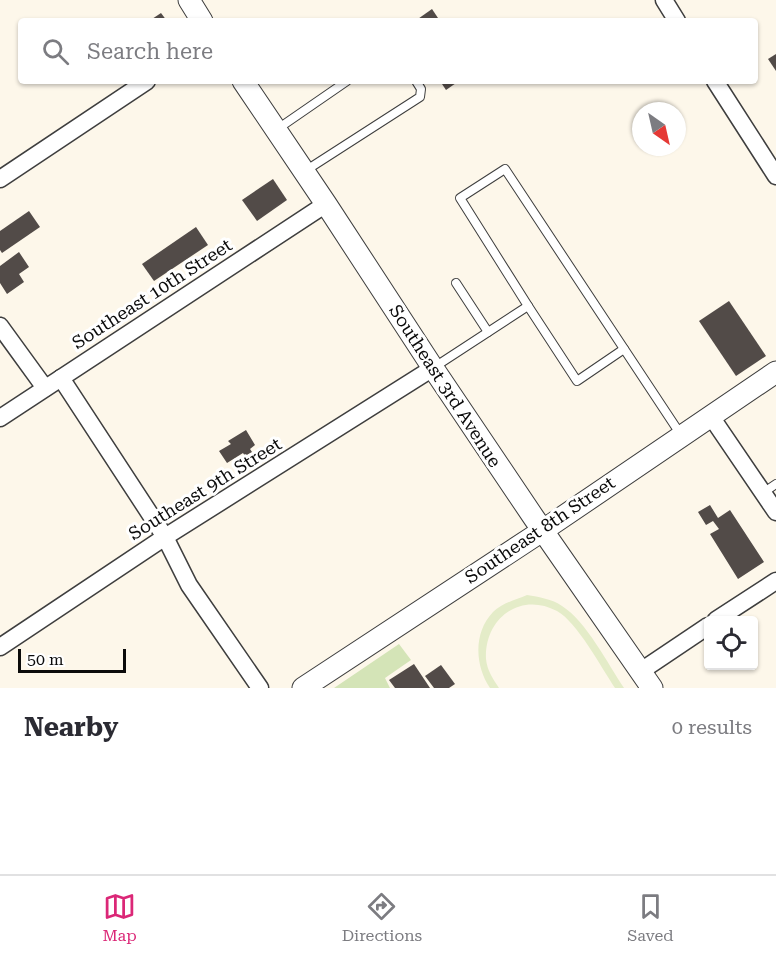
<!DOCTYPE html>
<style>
body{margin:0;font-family:"Roboto Serif",serif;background:#f2f2f3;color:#2b2b33}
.controls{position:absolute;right:18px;bottom:18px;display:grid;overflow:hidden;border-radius:6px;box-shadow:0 2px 4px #0004}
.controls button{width:54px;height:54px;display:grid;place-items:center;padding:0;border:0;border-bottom:2px solid #e1e1e2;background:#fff;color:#2b2b33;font:30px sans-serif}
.compass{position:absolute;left:632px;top:102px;width:54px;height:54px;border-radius:50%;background:#fff;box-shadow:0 2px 4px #0004;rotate:146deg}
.scale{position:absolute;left:18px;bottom:15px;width:108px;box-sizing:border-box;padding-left:6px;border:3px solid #0b0b0b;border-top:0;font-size:16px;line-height:21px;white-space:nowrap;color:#0b0b0b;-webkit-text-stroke:4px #fff;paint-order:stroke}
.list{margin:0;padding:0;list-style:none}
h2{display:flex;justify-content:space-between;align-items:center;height:78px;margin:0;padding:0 24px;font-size:26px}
h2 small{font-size:20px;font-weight:400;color:#7c7c81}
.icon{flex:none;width:33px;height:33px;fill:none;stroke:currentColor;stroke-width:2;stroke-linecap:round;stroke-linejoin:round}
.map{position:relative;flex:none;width:776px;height:688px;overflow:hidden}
.search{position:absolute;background:#fff;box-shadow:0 2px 4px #0004;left:18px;right:18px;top:18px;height:66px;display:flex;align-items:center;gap:15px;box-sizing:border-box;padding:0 21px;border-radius:6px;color:#7c7c81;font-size:22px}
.sheet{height:186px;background:#fff}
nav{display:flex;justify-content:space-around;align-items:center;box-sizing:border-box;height:84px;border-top:2px solid #e1e1e2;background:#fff;font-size:16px;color:#7c7c81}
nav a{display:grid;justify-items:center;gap:3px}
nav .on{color:#db2777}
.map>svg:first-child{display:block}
</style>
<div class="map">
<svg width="776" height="688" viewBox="0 0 776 688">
<rect width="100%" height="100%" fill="#fdf7ea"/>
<polygon fill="#d4e4b7" points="399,644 411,660 385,678 390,688 334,688"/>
<path fill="#e4ecc8" d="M527 595C539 597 552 599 562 606 586 621 608 664 624 688H615C601 667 577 622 557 611 520 591 484 619 486 659 487 670 493 679 499 688H490C475 666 473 633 493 612 502 603 515 600 527 595Z"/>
<g fill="#524b48">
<polygon points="432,9 440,21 415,21"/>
<polygon points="161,13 167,21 149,21"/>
<polygon points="776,54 776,71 768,59"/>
<polygon points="440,81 459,81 446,90"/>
<polygon points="273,179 287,200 257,221 242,200"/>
<polygon points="29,211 40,227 2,253 0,250 0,231"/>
<polygon points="196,227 208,245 154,281 142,264"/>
<polygon points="19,252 29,267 19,274 24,282 7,294 0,283 0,266"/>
<polygon points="729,301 766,356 736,376 699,321"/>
<polygon points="246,430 255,445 250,449 252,452 245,456 243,453 227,463 219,451 231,444 228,441"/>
<polygon points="710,505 718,518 730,510 764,562 738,579 710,534 719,529 713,521 706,525 698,512"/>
<polygon points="414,664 430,688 395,688 389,680"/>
<polygon points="441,665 455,684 449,688 434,688 425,676"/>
</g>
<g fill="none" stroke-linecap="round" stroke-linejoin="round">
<g stroke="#3e3e3e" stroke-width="10">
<g id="service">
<polyline points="276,130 347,81"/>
<polyline points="305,171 420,97 421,89 416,81"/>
<polyline points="456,283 488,332"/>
<polyline points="528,306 577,381 624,349"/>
<polyline points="433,368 528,306 460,198 505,169 681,435"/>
<polyline points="763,493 776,484"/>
</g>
</g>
<g stroke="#3e3e3e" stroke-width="19">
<g id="minor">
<polyline points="664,0 677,21"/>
<polyline points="715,81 776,176"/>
<polyline points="0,179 147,81"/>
<polyline points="0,326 45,388"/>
<polyline points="61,378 165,537 189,585 260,688"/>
<polyline points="710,415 776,512"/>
<polyline points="0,418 326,204"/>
<polyline points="716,620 776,581"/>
<polyline points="0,647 165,537 433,368"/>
<polyline points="641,671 708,626"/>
</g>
</g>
<g stroke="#3e3e3e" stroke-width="23">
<g id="tertiary">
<polyline points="189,0 202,21"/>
<polyline points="243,81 326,204 433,368 534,518 652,688"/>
<polyline points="303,688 542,531 776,372"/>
</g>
</g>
<use href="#service" stroke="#fff" stroke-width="8"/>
<use href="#minor" stroke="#fff" stroke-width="16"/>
<use href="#tertiary" stroke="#fff" stroke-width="21"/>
</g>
<g text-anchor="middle" stroke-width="6" stroke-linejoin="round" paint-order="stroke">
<g font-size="18" fill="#0b0b0b" stroke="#fff">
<text transform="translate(152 294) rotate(-33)" y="6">Southeast 10th Street</text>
<text transform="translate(445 386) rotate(57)" y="6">Southeast 3rd Avenue</text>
<text transform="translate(205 489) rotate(-32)" y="6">Southeast 9th Street</text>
<text transform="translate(540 530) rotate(-34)" y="6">Southeast 8th Street</text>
</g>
</g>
</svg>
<div class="controls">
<button><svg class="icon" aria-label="locate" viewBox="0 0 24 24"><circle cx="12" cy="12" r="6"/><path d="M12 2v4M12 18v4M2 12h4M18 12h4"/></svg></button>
</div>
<svg class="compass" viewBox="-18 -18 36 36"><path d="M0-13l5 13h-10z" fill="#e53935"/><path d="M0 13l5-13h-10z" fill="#7c7c81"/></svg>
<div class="scale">50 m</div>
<div class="search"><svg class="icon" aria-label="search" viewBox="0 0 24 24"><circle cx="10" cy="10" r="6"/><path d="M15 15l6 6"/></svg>Search here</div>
</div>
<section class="sheet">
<h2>Nearby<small>0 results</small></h2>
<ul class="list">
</ul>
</section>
<nav>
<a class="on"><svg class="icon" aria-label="map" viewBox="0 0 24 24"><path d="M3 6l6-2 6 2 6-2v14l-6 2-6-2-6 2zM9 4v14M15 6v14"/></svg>Map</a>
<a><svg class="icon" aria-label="directions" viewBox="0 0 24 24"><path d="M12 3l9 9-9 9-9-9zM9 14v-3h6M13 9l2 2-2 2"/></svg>Directions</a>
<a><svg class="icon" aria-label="saved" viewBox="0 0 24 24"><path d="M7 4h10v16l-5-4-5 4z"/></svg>Saved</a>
</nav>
